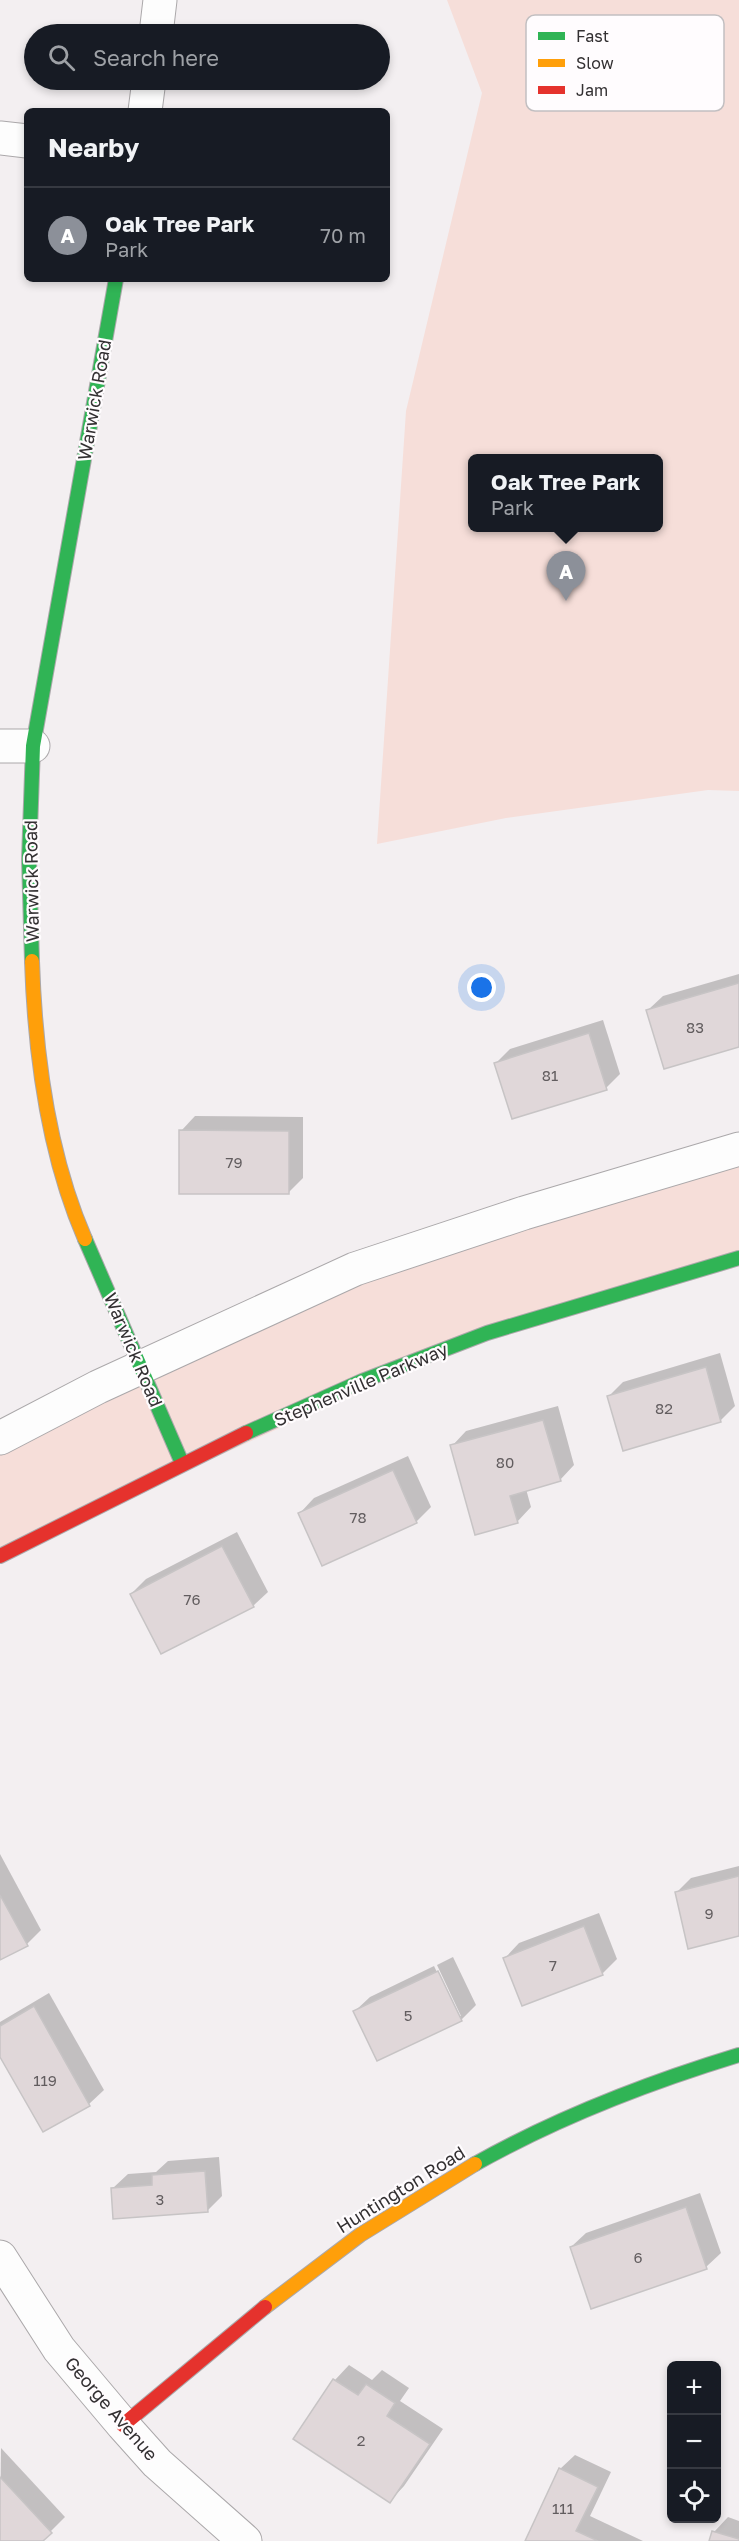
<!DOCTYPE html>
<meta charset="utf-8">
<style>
body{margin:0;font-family:"Golos Text",sans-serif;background:#242831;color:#f1f3f6}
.controls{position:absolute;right:18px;bottom:18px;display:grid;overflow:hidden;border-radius:9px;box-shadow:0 3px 9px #0003}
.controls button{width:54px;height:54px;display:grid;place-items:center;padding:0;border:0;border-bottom:2px solid #363941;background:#171b24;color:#f1f3f6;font:30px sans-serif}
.you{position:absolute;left:482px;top:988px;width:21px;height:21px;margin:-15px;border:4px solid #fff;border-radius:50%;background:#1a73e8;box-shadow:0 0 0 9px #1a73e833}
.badge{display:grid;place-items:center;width:39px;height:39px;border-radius:50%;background:#8c9099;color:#fff;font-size:20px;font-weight:700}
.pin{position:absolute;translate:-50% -50px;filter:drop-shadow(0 2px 3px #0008)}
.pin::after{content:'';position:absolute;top:32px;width:21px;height:18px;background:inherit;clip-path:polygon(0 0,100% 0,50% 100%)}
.popup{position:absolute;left:468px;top:454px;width:195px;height:78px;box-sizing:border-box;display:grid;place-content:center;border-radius:9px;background:#171b24;filter:drop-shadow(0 2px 4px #0005);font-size:20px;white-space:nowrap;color:#9ea1a6}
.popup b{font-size:22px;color:#f1f3f6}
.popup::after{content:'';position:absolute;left:50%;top:100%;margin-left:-12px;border:12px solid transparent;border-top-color:#171b24}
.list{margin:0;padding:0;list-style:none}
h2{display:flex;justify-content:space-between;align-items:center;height:78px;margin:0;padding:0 24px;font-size:26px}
h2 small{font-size:20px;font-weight:400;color:#9ea1a6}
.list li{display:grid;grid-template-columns:39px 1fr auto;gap:18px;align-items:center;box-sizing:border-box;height:96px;padding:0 24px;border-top:2px solid #363941}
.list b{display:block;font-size:22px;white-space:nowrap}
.list p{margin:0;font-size:20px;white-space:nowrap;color:#9ea1a6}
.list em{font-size:20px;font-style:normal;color:#9ea1a6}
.icon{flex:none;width:33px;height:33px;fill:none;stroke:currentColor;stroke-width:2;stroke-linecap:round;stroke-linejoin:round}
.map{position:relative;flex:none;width:739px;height:2541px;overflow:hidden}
.search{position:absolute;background:#171b24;box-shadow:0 3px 9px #0003;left:24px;top:24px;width:366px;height:66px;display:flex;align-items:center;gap:15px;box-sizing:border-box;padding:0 21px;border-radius:33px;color:#9ea1a6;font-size:22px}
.panel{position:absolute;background:#171b24;box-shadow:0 3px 9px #0003;left:24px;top:108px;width:366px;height:174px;border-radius:9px}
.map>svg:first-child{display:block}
</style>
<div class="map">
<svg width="739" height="2541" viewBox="0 0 739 2541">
<rect width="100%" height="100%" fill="#f3eff1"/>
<g fill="#f6ded9" fill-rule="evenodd">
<path d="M447 0H739V791L708 790 506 818 377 844 406 411 482 93ZM473 458H659V528H473Z"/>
<polygon points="739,1149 739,1258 487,1333 0,1556 0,1438 355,1269"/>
</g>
<g fill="#0003">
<polygon points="739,974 739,1045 648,1010 663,996"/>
<polygon points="603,1020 620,1074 606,1088 496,1063 510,1049"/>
<polygon points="195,1116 303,1117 303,1178 288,1193 181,1131"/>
<polygon points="720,1353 735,1406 721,1420 624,1449 609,1396 623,1382"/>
<polygon points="558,1406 574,1465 560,1480 526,1489 531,1507 517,1522 452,1446 466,1431"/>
<polygon points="408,1456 431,1507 416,1522 300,1513 314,1498"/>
<polygon points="237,1532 268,1592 253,1606 131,1594 146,1579"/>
<polygon points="0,1854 41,1930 27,1944 0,1959"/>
<polygon points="739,1866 739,1935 676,1893 691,1878"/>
<polygon points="599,1913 617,1959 602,1974 505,1958 519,1943"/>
<polygon points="453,1957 476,2005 461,2020 355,2011 370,1997 434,1966 458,2016 461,2016 437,1965"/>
<polygon points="49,1993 104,2090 89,2104 43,2130 0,2054 0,2022"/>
<polygon points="219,2157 222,2196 207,2211 113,2188 128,2174 156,2172 168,2161"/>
<polygon points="700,2193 721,2253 706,2267 571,2247 586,2233"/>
<polygon points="349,2365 372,2380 382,2370 409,2388 400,2401 443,2429 404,2486 390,2501 295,2438 335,2380"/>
<polygon points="1,2448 65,2517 41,2541 0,2541"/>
<polygon points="575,2455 611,2472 590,2516 643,2541 526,2541 560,2469"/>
<polygon points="728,2517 739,2521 739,2541 711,2541 714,2532"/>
</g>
<g fill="#e0d7d9" stroke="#c7c4c5" stroke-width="1.5">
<polygon points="739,983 739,1047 664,1069 646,1010"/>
<polygon points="589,1033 607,1090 512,1119 494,1063"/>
<polygon points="179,1130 289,1131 289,1194 179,1194"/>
<polygon points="706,1367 721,1422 623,1451 607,1396"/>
<polygon points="543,1420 561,1481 510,1496 518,1523 475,1535 450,1445"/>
<polygon points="393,1470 417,1523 322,1566 298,1513"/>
<polygon points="222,1546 254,1607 161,1654 130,1594"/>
<polygon points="739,1876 739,1936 688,1949 675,1892"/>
<polygon points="0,1895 28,1946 0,1960"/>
<polygon points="584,1926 603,1975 522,2006 503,1958"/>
<polygon points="438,1971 462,2021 377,2061 353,2011"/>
<polygon points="34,2006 90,2106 43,2132 0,2057 0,2026"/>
<polygon points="205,2171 208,2212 113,2219 111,2188 152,2185 152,2175"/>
<polygon points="686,2207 707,2269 591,2309 570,2247"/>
<polygon points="333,2379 358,2395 366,2384 395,2403 387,2416 430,2444 390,2503 293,2439"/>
<polygon points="559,2468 598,2487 576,2531 598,2541 525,2541"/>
<polygon points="0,2477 52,2533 43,2541 0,2541"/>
<polygon points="712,2531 739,2539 739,2541 709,2541"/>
</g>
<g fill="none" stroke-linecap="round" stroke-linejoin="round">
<g stroke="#aba8aa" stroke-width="35">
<g id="street">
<polyline points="156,34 160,0"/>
<polyline points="145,111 149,80"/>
<polyline points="0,138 27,141"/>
<polyline points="0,746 33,746"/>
<polyline points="0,1438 98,1387 355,1269 524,1213 739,1149"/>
<polyline points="0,2257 59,2349 123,2425 157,2463 245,2541"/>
</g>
</g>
<g stroke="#aba8aa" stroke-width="16">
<g id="fast">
<polyline points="32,961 29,859 33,746 116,279"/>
<polyline points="85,1239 182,1463"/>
<polyline points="246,1433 362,1381 487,1333 739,1258"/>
<path d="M475 2164C559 2117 647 2083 739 2055"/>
</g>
</g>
<g stroke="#aba8aa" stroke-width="16">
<g id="slow">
<path d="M32 961C35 1054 48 1154 85 1239"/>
<polyline points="265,2307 360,2235 475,2164"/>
</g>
</g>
<g stroke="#aba8aa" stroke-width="16">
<g id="jam">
<polyline points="0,1556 246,1433"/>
<polyline points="123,2425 265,2307"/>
</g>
</g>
<use href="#street" stroke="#fdfdfd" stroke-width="33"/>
<use href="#fast" stroke="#30b455" stroke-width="14"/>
<use href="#slow" stroke="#ff9f0a" stroke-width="14"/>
<use href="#jam" stroke="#e5322d" stroke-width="14"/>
</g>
<g text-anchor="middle" stroke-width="4.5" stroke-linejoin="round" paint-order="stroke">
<g font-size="15" fill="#625d5f">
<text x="695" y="1033">83</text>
<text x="550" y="1081">81</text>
<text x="234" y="1168">79</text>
<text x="664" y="1414">82</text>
<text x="505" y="1468">80</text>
<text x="358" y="1523">78</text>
<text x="192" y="1605">76</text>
<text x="709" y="1919">9</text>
<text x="553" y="1971">7</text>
<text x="408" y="2021">5</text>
<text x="45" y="2086">119</text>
<text x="160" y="2205">3</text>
<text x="638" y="2263">6</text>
<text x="361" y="2446">2</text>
<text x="563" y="2514">111</text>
</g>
<g font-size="18" fill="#333032" stroke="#fffcfe">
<text transform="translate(95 400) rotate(-80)" y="6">Warwick Road</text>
<text transform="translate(32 881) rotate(-91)" y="6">Warwick Road</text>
<text transform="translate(133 1350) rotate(67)" y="6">Warwick Road</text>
<text transform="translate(361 1385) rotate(-23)" y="6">Stephenville Parkway</text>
<text transform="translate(401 2190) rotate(-32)" y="6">Huntington Road</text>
<text transform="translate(111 2409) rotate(49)" y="6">George Avenue</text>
</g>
</g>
<rect x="526" y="15" width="198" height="96" rx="9" fill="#fffcfe" stroke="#c2bfc1" stroke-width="1.5"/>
<rect x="538" y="32" width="27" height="8" fill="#30b455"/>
<rect x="538" y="59" width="27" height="8" fill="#ff9f0a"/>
<rect x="538" y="86" width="27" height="8" fill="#e5322d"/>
<g font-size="16" fill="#333032">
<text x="576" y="42">Fast</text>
<text x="576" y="69">Slow</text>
<text x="576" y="96">Jam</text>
</g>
</svg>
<div class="controls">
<button>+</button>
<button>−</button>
<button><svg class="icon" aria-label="locate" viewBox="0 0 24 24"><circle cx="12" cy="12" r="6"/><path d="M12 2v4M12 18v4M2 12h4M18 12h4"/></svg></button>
</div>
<div class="you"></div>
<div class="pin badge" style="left:566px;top:601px">A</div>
<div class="popup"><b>Oak Tree Park</b>Park</div>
<div class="search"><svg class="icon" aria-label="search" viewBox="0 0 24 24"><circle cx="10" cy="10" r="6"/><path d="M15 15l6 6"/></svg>Search here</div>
<section class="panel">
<h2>Nearby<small></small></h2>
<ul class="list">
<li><span class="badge">A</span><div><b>Oak Tree Park</b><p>Park</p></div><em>70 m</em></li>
</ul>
</section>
</div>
